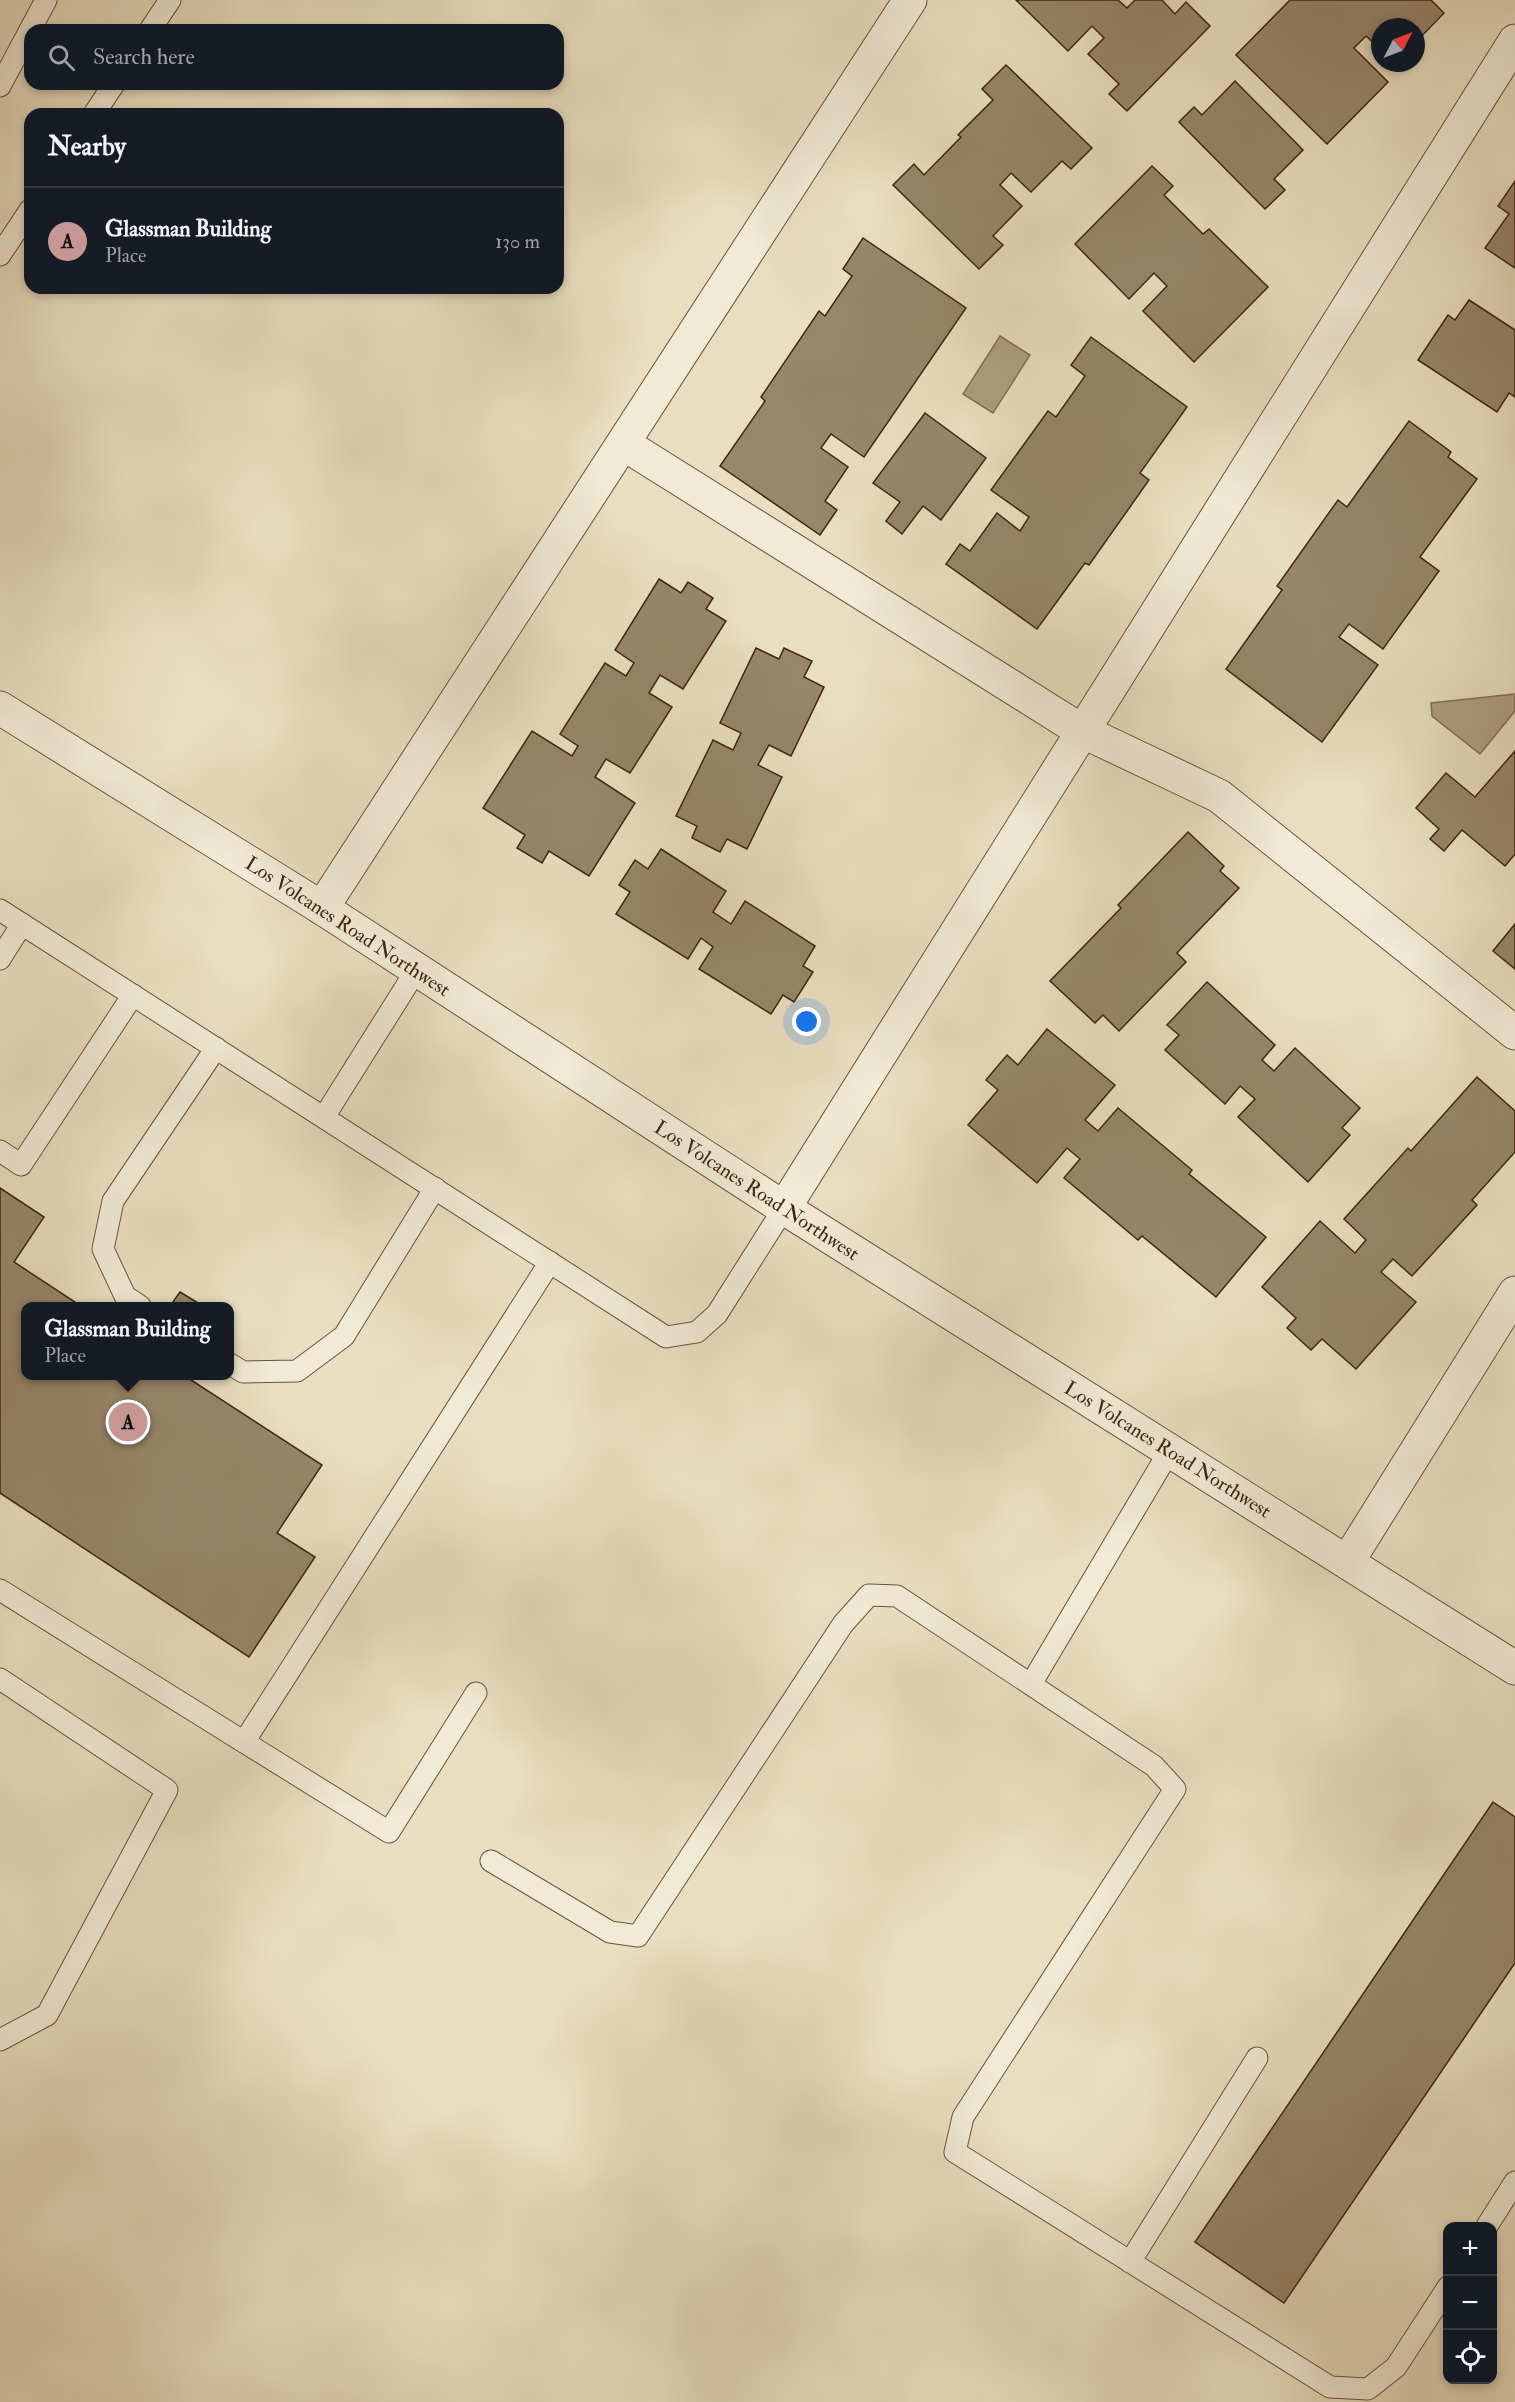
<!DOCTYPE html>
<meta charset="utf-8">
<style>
body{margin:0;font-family:"IM FELL Double Pica",serif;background:#20242c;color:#f1f3f6}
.controls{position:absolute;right:18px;bottom:18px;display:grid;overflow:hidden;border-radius:12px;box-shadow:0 3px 9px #0003}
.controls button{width:54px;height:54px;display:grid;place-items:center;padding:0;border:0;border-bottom:2px solid #363941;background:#171b24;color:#f1f3f6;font:30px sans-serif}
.compass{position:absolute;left:1371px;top:18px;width:54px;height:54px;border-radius:50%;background:#171b24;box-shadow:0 3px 9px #0003;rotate:48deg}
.you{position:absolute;left:807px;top:1022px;width:21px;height:21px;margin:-15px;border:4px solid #fff;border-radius:50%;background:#1a73e8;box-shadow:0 0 0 9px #1a73e833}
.badge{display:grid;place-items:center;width:39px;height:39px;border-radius:50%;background:#c59692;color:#111;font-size:20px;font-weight:700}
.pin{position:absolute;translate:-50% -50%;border:3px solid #fff;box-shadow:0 2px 6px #0006}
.popup{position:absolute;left:21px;top:1302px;width:213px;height:78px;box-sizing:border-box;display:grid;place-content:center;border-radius:12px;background:#171b24;filter:drop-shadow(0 2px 4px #0005);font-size:20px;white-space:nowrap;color:#9ea1a6}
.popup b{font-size:22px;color:#f1f3f6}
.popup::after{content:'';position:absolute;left:50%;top:100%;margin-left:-12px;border:12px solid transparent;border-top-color:#171b24}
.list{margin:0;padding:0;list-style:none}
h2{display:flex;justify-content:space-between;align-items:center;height:78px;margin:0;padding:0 24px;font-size:26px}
h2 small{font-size:20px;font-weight:400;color:#9ea1a6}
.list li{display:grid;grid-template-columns:39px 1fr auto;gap:18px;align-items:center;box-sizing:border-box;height:108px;padding:0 24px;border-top:2px solid #363941}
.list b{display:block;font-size:22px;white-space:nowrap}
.list p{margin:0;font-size:20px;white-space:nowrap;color:#9ea1a6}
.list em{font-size:20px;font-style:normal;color:#9ea1a6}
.icon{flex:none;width:33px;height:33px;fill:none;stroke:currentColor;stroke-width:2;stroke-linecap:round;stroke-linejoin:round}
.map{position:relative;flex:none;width:1515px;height:2402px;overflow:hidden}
.search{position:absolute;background:#171b24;box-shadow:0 3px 9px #0003;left:24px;top:24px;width:540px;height:66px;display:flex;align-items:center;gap:15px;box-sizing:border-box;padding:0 21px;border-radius:18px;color:#9ea1a6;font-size:22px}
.panel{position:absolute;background:#171b24;box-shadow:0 3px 9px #0003;left:24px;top:108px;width:540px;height:186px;border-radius:18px}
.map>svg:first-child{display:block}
</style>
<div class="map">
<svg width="1515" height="2402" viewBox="0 0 1515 2402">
<rect width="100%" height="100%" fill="#e9dec0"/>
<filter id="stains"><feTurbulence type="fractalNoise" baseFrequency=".00333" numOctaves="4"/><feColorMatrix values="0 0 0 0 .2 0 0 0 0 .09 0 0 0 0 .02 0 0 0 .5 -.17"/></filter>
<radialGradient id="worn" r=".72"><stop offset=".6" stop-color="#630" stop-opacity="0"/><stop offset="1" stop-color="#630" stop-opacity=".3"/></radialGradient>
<g fill="#af9f84" stroke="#826f55" stroke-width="1.5">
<polygon points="1000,336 1030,355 993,413 963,394"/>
<polygon points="1515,694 1515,711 1480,754 1432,716 1431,703"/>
</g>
<g fill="#97866b" stroke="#3e260f" stroke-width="1.5">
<polygon points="1016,0 1118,0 1127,8 1135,0 1162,0 1175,14 1186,2 1210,26 1127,111 1109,94 1119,84 1088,54 1104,38 1092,26 1068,51"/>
<polygon points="1290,0 1431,0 1444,13 1416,42 1416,27 1380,27 1380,49 1366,36 1354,48 1388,82 1327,144 1236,55"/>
<polygon points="1006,65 1092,148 1071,169 1062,161 1031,192 1011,173 1000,185 1022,206 993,236 1003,245 979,269 893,185 914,164 924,175 961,137 958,135 993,100 982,89"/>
<polygon points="1235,81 1303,150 1274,179 1285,190 1265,209 1179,122 1194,107 1202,115"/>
<polygon points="1152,166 1173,186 1164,195 1203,234 1209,229 1268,287 1194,362 1143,311 1167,286 1154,273 1129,299 1075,244"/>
<polygon points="1515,181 1515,268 1485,248 1509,214 1498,206"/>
<polygon points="863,238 966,308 864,457 831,434 821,448 848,467 825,501 837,510 820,535 720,466 765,401 761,397 819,311 825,316 852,276 843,269"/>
<polygon points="1469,300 1515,330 1515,397 1509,393 1497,412 1418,360 1448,315 1455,320"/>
<polygon points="1091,337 1187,407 1140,473 1149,480 1089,565 1085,563 1037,629 946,564 960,544 970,551 997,513 1020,531 1029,517 991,490 1048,411 1056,417 1085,376 1071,365"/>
<polygon points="925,413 986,458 941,520 923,506 902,534 886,521 900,502 873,483"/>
<polygon points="1409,421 1451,452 1448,457 1477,479 1420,557 1439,571 1383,649 1349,624 1339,637 1378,665 1322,742 1226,669 1282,590 1277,586 1338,500 1347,507"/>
<polygon points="659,579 681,593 688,582 713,598 706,609 726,621 683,689 660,675 649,693 672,707 630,773 606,759 595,777 635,803 589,876 549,851 542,863 517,848 525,835 483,808 532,731 572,756 578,746 560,734 605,663 626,676 634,663 615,650"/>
<polygon points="756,648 779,659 784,648 812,661 804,677 824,687 791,756 769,745 758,765 782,777 747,849 727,839 720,852 692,838 697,826 676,816 713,740 733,750 741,733 720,723"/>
<polygon points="1515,751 1515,854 1505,866 1462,830 1444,851 1430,839 1439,829 1416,808 1446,773 1475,797"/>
<polygon points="1188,832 1224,866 1220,871 1239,888 1177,953 1186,962 1119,1031 1103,1015 1095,1023 1050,981 1121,908 1118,905"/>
<polygon points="661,849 726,891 713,912 731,924 745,901 815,946 803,966 813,972 794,1002 783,995 771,1014 699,969 713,947 701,938 688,959 616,914 630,892 619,885 635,860 648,869"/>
<polygon points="1515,924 1515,969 1493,951"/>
<polygon points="1207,982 1275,1045 1262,1060 1274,1071 1295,1048 1360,1108 1342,1128 1350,1135 1308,1182 1238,1117 1255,1099 1240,1086 1225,1104 1165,1050 1179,1035 1167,1025"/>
<polygon points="1047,1029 1115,1085 1085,1120 1098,1131 1118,1108 1192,1170 1189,1174 1266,1237 1216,1297 1142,1236 1138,1240 1064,1178 1080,1159 1067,1148 1037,1183 968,1125 998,1090 986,1080 1007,1055 1018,1065"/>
<polygon points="1477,1077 1515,1111 1515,1152 1472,1200 1477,1205 1412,1276 1393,1259 1381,1272 1416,1302 1356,1369 1322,1339 1311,1350 1287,1328 1296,1318 1262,1287 1320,1221 1355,1253 1366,1240 1344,1219 1408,1148 1411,1151"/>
<polygon points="0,1188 44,1217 14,1262 81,1306 26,1306 26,1376 194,1376 191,1380 322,1465 277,1533 315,1557 249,1657 0,1493"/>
<polygon points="180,1292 203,1306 170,1306"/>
<polygon points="1493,1802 1515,1817 1515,1963 1284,2303 1195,2242"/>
</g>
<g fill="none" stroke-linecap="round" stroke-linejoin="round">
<g stroke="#69543b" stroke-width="23">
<g id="service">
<polyline points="30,30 46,0"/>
<polyline points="150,30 170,0"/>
<polyline points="0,86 30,30"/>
<polyline points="94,114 114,84"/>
<polyline points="0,255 30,210"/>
<polyline points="0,910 666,1337 697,1332 717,1314 784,1208"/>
<polyline points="0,959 22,924"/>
<polyline points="324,1117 417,969"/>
<polyline points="0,1151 21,1165 133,995"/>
<polyline points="140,1306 125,1296 103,1249 113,1201 216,1048"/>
<polyline points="230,1364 243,1372 297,1371 344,1336 435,1188"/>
<polyline points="0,1590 244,1742"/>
<polyline points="0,1679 167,1790 47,2015 0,2040"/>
<polyline points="1031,1684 1170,1450"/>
<polyline points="476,1693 389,1832 244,1742 550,1262"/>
<polyline points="491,1861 610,1932 638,1936 843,1624 869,1595 897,1596 1154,1766 1175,1789 963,2117 955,2152 1330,2387 1368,2389 1396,2367 1448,2287"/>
<polyline points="1487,2226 1515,2182"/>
<polyline points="1130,2262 1257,2058"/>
</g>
</g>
<g stroke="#69543b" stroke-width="35">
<g id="minor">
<polyline points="624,444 1082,731 1219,796 1515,1033"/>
<polyline points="322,908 910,0"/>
<polyline points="784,1208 1515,41"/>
<polyline points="1348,1561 1515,1293"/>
</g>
</g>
<g stroke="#69543b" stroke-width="35">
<polyline id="tertiary" points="0,708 322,908 784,1208 1515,1668"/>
</g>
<use href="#service" stroke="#f1ead6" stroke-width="21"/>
<use href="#minor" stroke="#f1ead6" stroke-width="33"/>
<use href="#tertiary" stroke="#f1ead6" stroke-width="33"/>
</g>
<g text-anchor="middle" stroke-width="4.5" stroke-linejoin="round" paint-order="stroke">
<g font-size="20" fill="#3e260f" stroke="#f1ead6">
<text transform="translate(348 926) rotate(33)" y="7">Los Volcanes Road Northwest</text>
<text transform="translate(757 1190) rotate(33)" y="7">Los Volcanes Road Northwest</text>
<text transform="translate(1168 1449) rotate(32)" y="7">Los Volcanes Road Northwest</text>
</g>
</g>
<rect width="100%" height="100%" filter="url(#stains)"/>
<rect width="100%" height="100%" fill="url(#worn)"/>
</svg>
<div class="controls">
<button>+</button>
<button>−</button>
<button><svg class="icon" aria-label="locate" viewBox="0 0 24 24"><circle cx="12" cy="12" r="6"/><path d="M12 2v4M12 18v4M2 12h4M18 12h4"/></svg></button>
</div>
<svg class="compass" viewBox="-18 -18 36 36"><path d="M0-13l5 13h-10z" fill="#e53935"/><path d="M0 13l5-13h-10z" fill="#9ea1a6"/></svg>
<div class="you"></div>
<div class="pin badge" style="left:128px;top:1422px">A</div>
<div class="popup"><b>Glassman Building</b>Place</div>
<div class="search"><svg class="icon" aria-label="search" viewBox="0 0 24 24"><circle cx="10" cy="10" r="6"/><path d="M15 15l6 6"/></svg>Search here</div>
<section class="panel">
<h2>Nearby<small></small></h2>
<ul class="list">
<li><span class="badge">A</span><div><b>Glassman Building</b><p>Place</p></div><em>130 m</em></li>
</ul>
</section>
</div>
